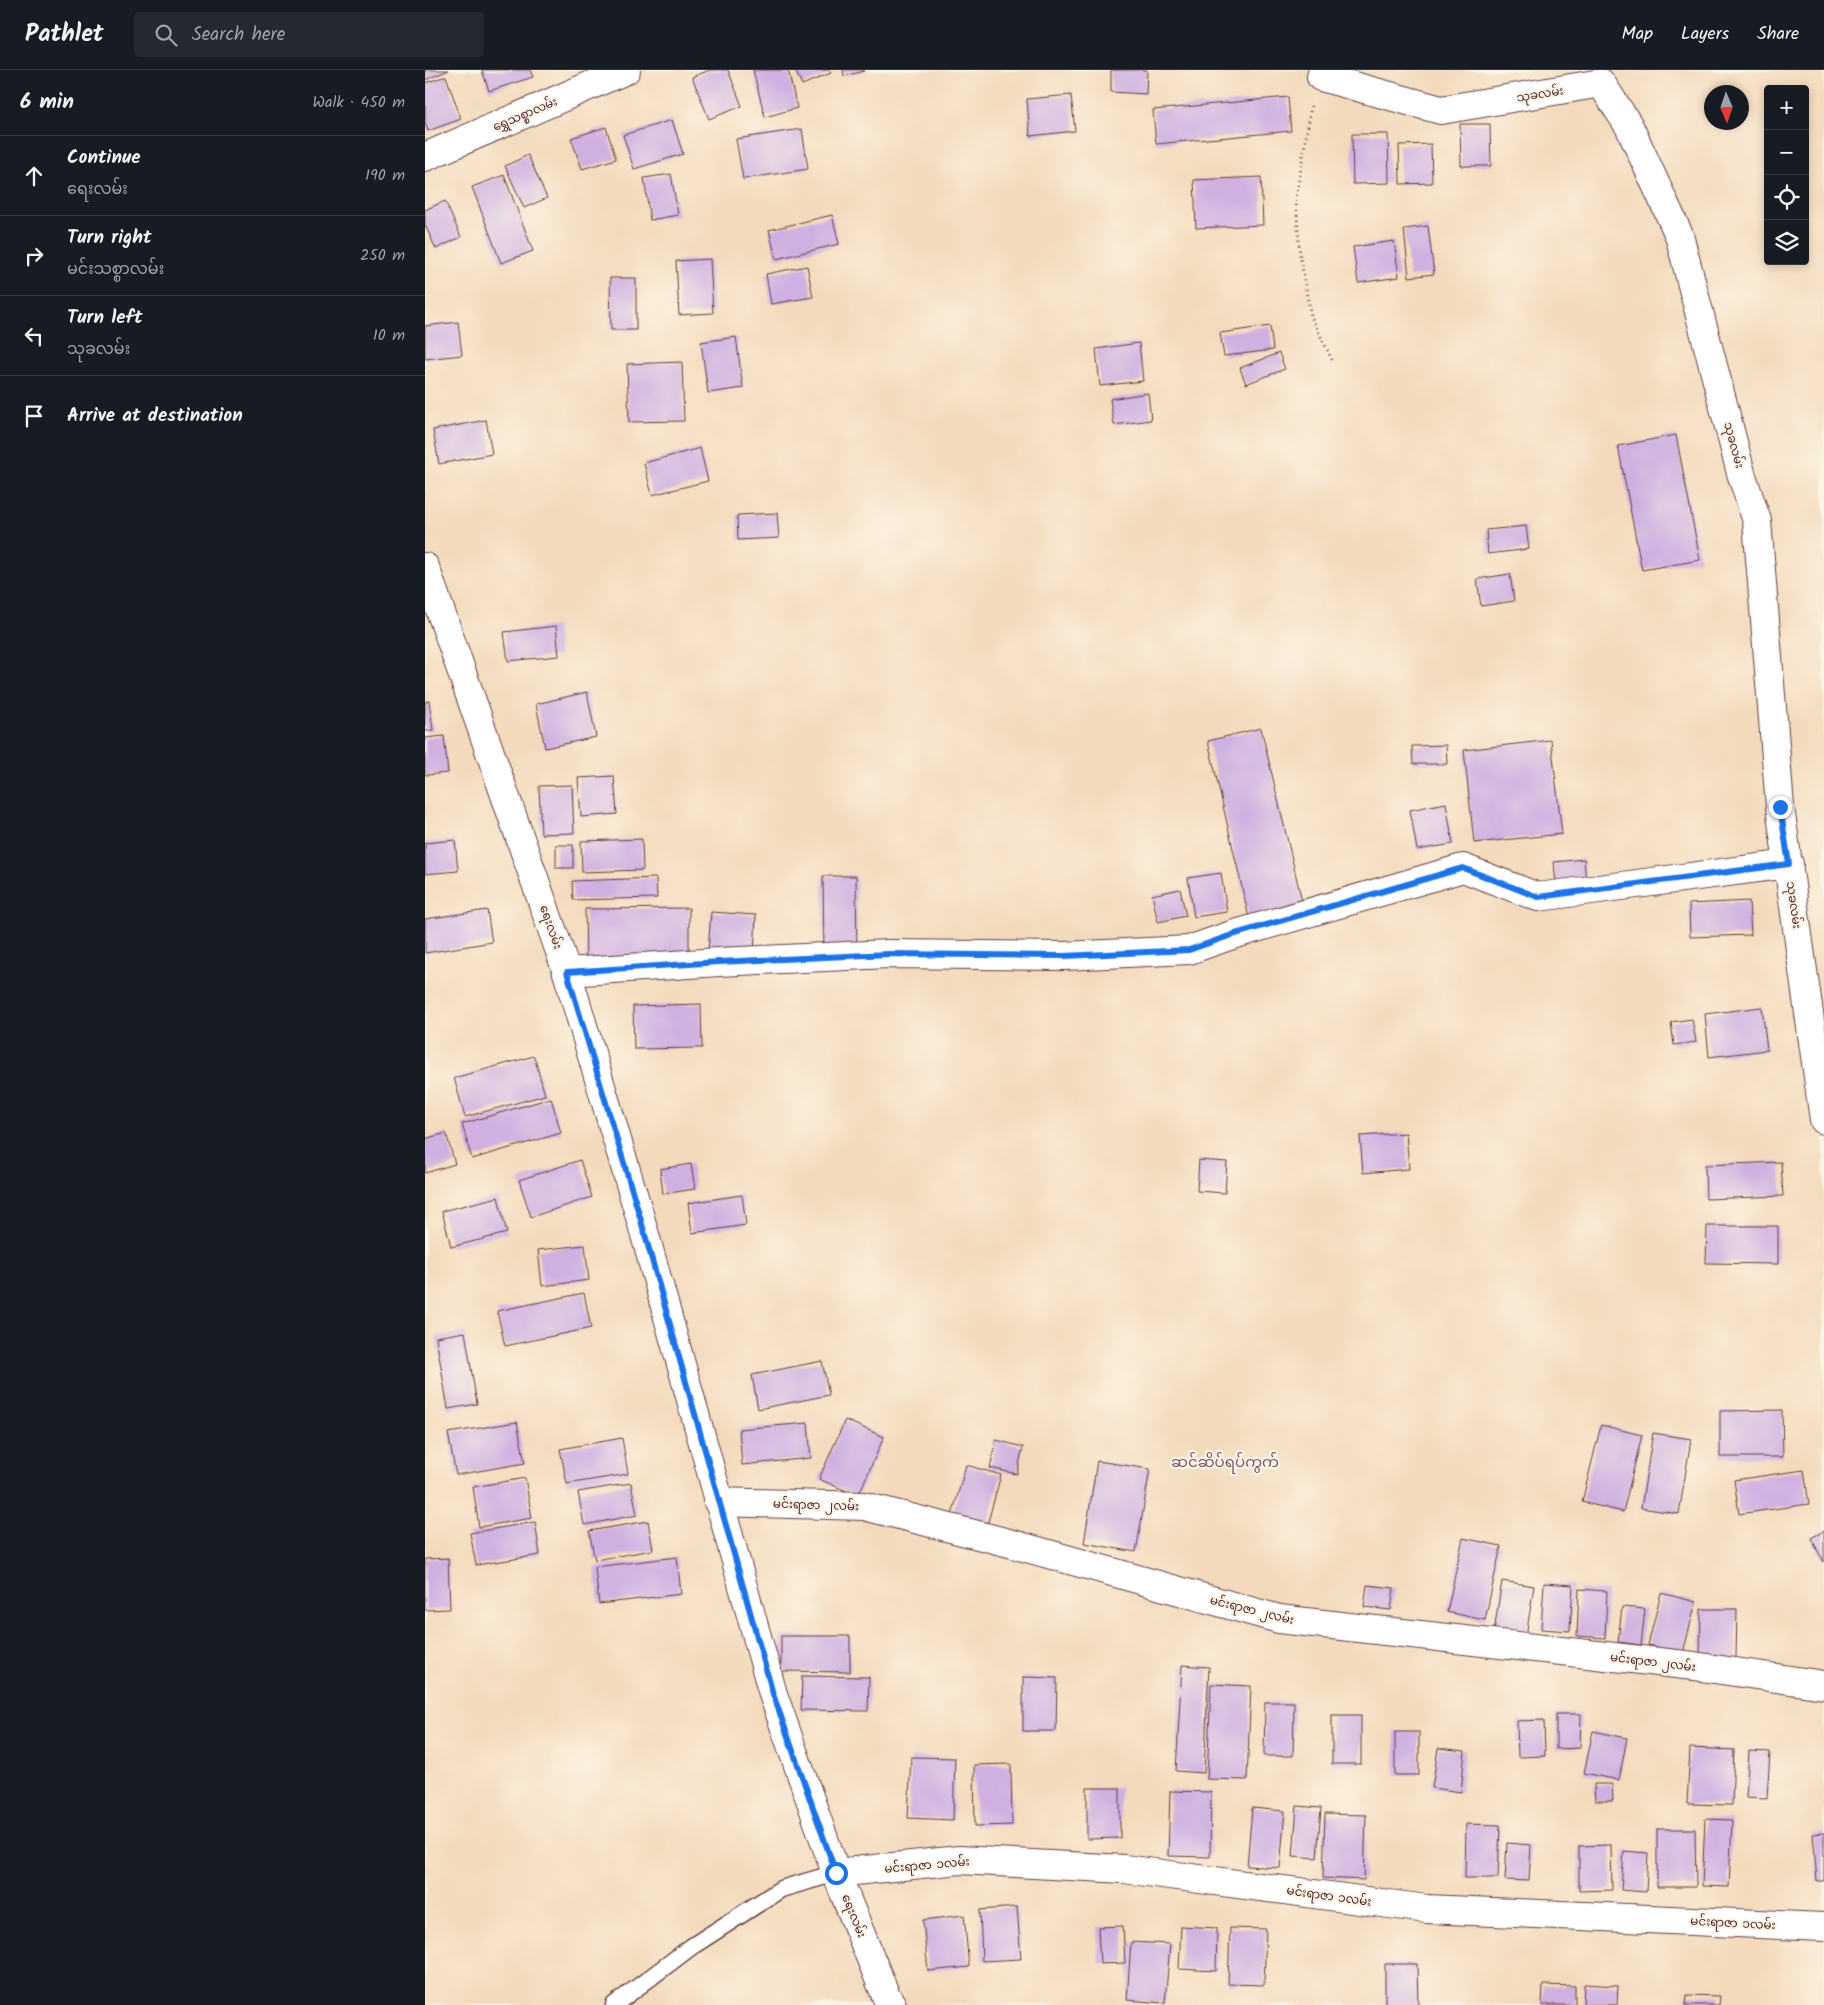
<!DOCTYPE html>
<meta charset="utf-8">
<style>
body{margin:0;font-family:Kalam,"Noto Sans Myanmar",sans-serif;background:#242831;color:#f1f3f6}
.controls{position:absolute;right:15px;top:15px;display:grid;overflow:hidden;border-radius:5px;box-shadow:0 2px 8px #0003}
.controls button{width:45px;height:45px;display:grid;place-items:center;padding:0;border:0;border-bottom:1px solid #363941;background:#171b24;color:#f1f3f6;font:25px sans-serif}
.compass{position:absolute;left:1279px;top:15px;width:45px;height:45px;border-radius:50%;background:#171b24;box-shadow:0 2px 8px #0003;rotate:178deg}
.stop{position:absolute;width:15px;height:15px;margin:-11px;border:4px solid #1a73e8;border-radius:50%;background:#fff}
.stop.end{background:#1a73e8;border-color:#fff;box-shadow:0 1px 5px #0008}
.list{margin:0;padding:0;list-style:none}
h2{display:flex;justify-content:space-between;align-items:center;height:65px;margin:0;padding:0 20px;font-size:21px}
h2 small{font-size:16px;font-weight:400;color:#9ea1a6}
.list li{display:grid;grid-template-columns:32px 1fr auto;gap:15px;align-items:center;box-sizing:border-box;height:80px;padding:0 20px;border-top:1px solid #363941}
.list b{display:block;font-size:19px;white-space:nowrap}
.list p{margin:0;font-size:16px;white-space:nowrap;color:#9ea1a6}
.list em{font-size:16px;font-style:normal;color:#9ea1a6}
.icon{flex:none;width:28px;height:28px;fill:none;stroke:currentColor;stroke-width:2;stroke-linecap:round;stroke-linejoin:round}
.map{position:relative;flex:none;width:1399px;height:1935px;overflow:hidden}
header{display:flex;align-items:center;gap:30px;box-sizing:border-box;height:70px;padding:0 25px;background:#171b24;border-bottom:1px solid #363941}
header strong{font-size:24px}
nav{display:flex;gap:28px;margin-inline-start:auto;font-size:18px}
.search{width:350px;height:45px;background:#242831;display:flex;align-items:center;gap:12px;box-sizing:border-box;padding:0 18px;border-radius:5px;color:#9ea1a6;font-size:19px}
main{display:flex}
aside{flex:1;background:#171b24}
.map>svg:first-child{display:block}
</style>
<header>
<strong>Pathlet</strong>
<div class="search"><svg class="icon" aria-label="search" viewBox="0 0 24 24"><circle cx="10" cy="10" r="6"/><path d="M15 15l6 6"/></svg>Search here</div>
<nav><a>Map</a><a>Layers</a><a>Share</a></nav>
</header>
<main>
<aside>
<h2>6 min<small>Walk · 450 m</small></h2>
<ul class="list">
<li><svg class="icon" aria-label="ahead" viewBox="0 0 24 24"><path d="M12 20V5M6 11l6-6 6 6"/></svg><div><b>Continue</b><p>ရေးလမ်း</p></div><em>190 m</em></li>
<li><svg class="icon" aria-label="right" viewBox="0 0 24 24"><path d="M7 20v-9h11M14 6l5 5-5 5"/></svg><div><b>Turn right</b><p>မင်းသစ္စာလမ်း</p></div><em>250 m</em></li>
<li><svg class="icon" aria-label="left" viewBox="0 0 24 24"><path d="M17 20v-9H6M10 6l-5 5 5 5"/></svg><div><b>Turn left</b><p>သုခလမ်း</p></div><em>10 m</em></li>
<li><svg class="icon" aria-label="arrive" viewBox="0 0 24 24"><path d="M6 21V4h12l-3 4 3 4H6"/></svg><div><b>Arrive at destination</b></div></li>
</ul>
</aside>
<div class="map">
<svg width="1399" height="1935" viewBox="0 0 1399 1935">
<rect width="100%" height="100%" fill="#fcf5e5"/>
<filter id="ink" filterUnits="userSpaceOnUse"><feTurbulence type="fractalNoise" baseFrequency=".02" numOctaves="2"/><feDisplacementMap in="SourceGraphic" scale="10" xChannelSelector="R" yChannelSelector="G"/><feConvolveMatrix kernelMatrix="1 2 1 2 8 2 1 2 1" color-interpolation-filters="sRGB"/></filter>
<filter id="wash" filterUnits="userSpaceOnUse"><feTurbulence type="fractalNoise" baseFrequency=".0096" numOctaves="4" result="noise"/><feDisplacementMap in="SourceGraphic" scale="20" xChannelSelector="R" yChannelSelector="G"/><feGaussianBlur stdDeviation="1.12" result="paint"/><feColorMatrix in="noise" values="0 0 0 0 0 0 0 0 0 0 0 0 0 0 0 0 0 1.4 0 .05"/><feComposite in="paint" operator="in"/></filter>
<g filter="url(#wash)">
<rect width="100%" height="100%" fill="#f3dabc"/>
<g id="blocks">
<g fill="#ceb0e1">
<polygon points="0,0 24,0 0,10"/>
<polygon points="57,0 105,0 108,7 64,21"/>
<polygon points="285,0 303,0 317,36 284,49 267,7"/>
<polygon points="328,0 363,0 372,38 340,47"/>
<polygon points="370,0 404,0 406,3 377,15"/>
<polygon points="418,0 439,0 439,1 419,6"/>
<polygon points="686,0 722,0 721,24 686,22"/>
<polygon points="21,6 36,49 3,61 0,52 0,13"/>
<polygon points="646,25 650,61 605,66 602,29"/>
<polygon points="863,27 866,61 731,74 728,40"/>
<polygon points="247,50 258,84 209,99 198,65"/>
<polygon points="1035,54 1065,54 1066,96 1036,96"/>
<polygon points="181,57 191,89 157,99 146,68"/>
<polygon points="377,59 383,99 318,109 311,69"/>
<polygon points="927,64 963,64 964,113 928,114"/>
<polygon points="1006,74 1007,113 975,114 974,75"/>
<polygon points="103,85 122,128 99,138 80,96"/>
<polygon points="246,104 253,145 225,150 219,108"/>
<polygon points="79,105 108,181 76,193 47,117"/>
<polygon points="836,107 838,155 771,158 769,110"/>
<polygon points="20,131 36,167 11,179 0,155 0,140"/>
<polygon points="407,145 414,174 351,189 344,160"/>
<polygon points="1003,156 1009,204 984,207 979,159"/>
<polygon points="969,171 974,207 933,213 928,177"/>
<polygon points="285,189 288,243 254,245 251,191"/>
<polygon points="382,196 388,227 346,234 341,204"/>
<polygon points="185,208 211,208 211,260 186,260"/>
<polygon points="33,252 37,285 0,289 0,256"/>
<polygon points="845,256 848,280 799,286 795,263"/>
<polygon points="311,267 318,318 283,323 276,272"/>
<polygon points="714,273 718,311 675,316 671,279"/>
<polygon points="854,283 860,299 821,314 815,298"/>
<polygon points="257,292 259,351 204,352 202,294"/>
<polygon points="723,323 726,350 689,355 685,329"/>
<polygon points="61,350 67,384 14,394 8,360"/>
<polygon points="1251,365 1275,490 1217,500 1193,376"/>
<polygon points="275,378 283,411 227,425 219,393"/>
<polygon points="352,443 354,468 313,470 312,445"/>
<polygon points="1101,456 1104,479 1063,484 1061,460"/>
<polygon points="1085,504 1089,531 1056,536 1052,509"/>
<polygon points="131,556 134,586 83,591 79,562"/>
<polygon points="162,622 171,667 120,678 111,634"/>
<polygon points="4,631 8,660 0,661 0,632"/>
<polygon points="836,658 879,840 825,852 783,671"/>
<polygon points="19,666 23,703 0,705 0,668"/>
<polygon points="1126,670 1137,764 1049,773 1039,680"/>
<polygon points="1021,675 1022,694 988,694 987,676"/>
<polygon points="189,706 192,744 156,747 153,708"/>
<polygon points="147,715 149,763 116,764 114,716"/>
<polygon points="1021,733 1028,774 992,780 985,740"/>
<polygon points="217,769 218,800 157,802 156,771"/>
<polygon points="30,770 33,801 0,804 0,773"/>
<rect x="131" y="775" width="17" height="23"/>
<polygon points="1159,789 1161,812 1131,815 1129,792"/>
<polygon points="796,803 802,842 769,847 763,808"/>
<polygon points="398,806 431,806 432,885 399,885"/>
<polygon points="231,808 232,828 148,830 147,811"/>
<polygon points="755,819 761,846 733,852 727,825"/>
<polygon points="1324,831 1326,865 1265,867 1264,834"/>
<polygon points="264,838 264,891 161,891 160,839"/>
<polygon points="62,840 67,872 0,883 0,849"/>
<polygon points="286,842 331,845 329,884 283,881"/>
<polygon points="276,934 277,978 209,979 208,936"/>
<polygon points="1337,937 1342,980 1284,987 1280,944"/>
<polygon points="1267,949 1271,972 1249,975 1246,952"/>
<polygon points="109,986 120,1025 40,1047 29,1008"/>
<polygon points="126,1028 136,1063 47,1089 37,1054"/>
<polygon points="21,1063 30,1094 0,1103 0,1069"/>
<polygon points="981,1063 984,1099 938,1103 935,1066"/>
<polygon points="155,1090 167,1127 106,1147 94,1110"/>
<polygon points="774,1090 802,1092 800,1123 772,1121"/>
<polygon points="1356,1092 1358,1126 1281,1129 1280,1095"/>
<polygon points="266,1094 270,1119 238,1124 235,1099"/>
<polygon points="317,1125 321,1155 267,1163 263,1133"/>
<polygon points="73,1127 82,1163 26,1177 17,1141"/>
<polygon points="1282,1156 1353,1156 1353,1194 1281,1193"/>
<polygon points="160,1175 164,1210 117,1216 113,1180"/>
<polygon points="159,1223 166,1258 80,1276 72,1241"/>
<polygon points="40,1262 52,1334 23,1339 11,1267"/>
<polygon points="397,1291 404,1325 333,1339 327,1305"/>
<polygon points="1357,1340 1358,1387 1295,1387 1295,1341"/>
<polygon points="420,1350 459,1367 433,1426 394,1409"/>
<polygon points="92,1352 100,1393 31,1405 23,1363"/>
<polygon points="383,1353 386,1388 317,1395 314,1359"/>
<polygon points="1176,1355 1217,1365 1198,1442 1157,1432"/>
<polygon points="1228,1363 1266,1369 1254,1444 1216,1438"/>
<polygon points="197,1368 203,1404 142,1414 135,1379"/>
<polygon points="571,1370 598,1377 592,1404 565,1398"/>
<polygon points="672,1391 725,1399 711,1482 659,1473"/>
<polygon points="541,1395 576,1405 561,1459 526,1449"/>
<polygon points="1379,1400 1384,1434 1314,1444 1309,1410"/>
<polygon points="100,1408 107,1448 54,1457 48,1417"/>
<polygon points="206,1413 212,1445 159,1455 153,1422"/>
<polygon points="223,1451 228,1480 170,1490 164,1461"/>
<polygon points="110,1452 115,1485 51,1495 45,1463"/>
<polygon points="1399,1461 1399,1492 1386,1468"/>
<polygon points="1038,1468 1076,1476 1060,1550 1022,1542"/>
<polygon points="252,1487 256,1524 174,1534 170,1497"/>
<polygon points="23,1488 25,1539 0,1540 0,1489"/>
<polygon points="1077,1511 1109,1516 1100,1572 1068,1567"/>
<polygon points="1119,1513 1148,1515 1145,1561 1116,1559"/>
<polygon points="942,1515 969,1518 966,1540 939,1537"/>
<polygon points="1154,1519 1182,1521 1180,1568 1152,1566"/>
<polygon points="1236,1523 1271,1532 1258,1583 1223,1575"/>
<polygon points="1197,1537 1220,1539 1216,1575 1193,1572"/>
<polygon points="1276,1539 1312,1539 1311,1588 1275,1587"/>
<polygon points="356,1566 425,1566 425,1602 356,1601"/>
<polygon points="757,1595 784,1597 779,1703 751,1701"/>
<polygon points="377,1606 444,1607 443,1641 376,1640"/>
<polygon points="598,1607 632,1608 631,1661 598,1661"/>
<polygon points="786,1614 826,1616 822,1710 782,1709"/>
<polygon points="840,1632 869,1632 868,1686 839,1686"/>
<polygon points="1131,1644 1156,1644 1155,1678 1131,1679"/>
<rect x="907" y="1645" width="29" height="49"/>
<polygon points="1119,1650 1120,1686 1093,1687 1092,1651"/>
<polygon points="1168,1661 1202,1668 1194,1710 1159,1703"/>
<rect x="970" y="1662" width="24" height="43"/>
<polygon points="1013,1678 1040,1681 1036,1722 1007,1718"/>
<polygon points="1265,1678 1309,1680 1307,1735 1262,1734"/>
<polygon points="1324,1681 1345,1682 1342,1728 1321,1727"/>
<polygon points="486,1687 530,1688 528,1750 483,1748"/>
<polygon points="586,1694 587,1755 550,1756 549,1695"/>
<polygon points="1169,1714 1187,1714 1188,1731 1170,1731"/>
<polygon points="662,1718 695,1718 695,1768 662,1769"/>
<polygon points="745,1721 786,1722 785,1787 743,1786"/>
<polygon points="872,1736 896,1738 892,1788 868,1786"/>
<polygon points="827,1738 860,1741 855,1798 822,1796"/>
<polygon points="900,1744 941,1745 939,1810 898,1808"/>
<polygon points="1280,1749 1307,1750 1304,1817 1277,1816"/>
<polygon points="1041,1754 1075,1755 1073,1808 1040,1808"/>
<polygon points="1232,1759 1270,1759 1271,1817 1232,1817"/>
<polygon points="1399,1763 1399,1811 1392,1811 1388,1764"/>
<polygon points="1082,1773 1106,1775 1104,1811 1080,1810"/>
<polygon points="1186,1775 1187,1820 1154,1821 1154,1776"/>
<polygon points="1199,1781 1223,1783 1221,1822 1196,1820"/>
<polygon points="592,1837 596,1889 557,1891 555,1840"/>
<polygon points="539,1845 544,1897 503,1901 498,1850"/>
<polygon points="698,1856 700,1893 675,1894 673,1857"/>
<polygon points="756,1856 792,1858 791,1901 754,1899"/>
<polygon points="805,1858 841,1859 839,1915 803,1914"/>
<polygon points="706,1872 745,1874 740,1933 702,1930"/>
<polygon points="960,1894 992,1894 993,1935 960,1935"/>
<polygon points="1159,1914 1193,1916 1192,1935 1158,1935"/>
<polygon points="1118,1915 1150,1916 1150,1935 1117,1935"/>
<polygon points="1262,1925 1295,1926 1294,1935 1261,1935"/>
</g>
</g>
</g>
<g filter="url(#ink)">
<use href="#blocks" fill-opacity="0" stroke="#633b41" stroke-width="1"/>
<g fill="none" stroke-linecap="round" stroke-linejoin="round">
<g stroke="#633b41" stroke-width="19">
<polyline id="lane" points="189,1935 266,1877 356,1819 411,1803"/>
</g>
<g stroke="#633b41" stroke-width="30">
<g id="street">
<polyline points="898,0 896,7 1016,40 1176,13 1204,56 1254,165 1316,403 1332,451 1355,737 1399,1050"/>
<polyline points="0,87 201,0"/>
<polyline points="142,902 294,892 464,884 639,886 764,880 807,865 1038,798 1113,827 1364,794"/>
<polyline points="293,1432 439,1436 588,1474 854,1549 1269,1596 1399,1615"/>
<polyline points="411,1803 534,1790 699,1799 1002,1839 1399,1857"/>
</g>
</g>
<g stroke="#633b41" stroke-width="30">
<polyline id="secondary" points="0,497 142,902 215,1147 348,1624 411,1803 461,1926 467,1935"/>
</g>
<polyline stroke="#633b41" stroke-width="3" stroke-dasharray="1 4" stroke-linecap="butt" points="886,36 871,129 875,186 886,246 907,290"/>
<use href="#lane" stroke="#fff" stroke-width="16"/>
<use href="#street" stroke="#fff" stroke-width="28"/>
<use href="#secondary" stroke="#fff" stroke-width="28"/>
</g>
</g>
<g fill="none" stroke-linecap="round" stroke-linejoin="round" filter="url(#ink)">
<polyline stroke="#1a73e8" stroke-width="6" points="411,1803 348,1624 215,1147 142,902 294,892 464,884 639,886 764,880 807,865 1038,798 1113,827 1364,794 1355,737"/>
</g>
<g text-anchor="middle" stroke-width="4.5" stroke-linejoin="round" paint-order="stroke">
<g font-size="12" fill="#4a1f2b" stroke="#fcf5e5">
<text transform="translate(1115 24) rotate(-9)" y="4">သုခလမ်း</text>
<text transform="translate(100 44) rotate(-23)" y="4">ရွှေသစ္စာလမ်း</text>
<text transform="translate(1309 375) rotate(75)" y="4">သုခလမ်း</text>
<text transform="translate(1369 835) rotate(82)" y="4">သုခလမ်း</text>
<text transform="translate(126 857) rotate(71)" y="4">ရေးလမ်း</text>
<text transform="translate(391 1435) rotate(2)" y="4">မင်းရာဇာ ၂လမ်း</text>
<text transform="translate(827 1540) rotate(14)" y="4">မင်းရာဇာ ၂လမ်း</text>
<text transform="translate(1228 1592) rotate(7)" y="4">မင်းရာဇာ ၂လမ်း</text>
<text transform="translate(502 1795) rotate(-5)" y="4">မင်းရာဇာ ၁လမ်း</text>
<text transform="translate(904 1826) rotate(8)" y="4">မင်းရာဇာ ၁လမ်း</text>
<text transform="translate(429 1846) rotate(68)" y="4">ရေးလမ်း</text>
<text transform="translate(1308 1853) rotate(3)" y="4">မင်းရာဇာ ၁လမ်း</text>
</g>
<g font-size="15" fill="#78526b" stroke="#fcf5e5">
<text x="800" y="1397">ဆင်ဆိပ်ရပ်ကွက်</text>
</g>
</g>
</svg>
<div class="controls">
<button>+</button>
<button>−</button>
<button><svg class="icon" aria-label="locate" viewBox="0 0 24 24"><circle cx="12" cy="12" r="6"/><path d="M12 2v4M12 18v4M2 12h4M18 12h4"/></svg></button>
<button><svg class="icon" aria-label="layers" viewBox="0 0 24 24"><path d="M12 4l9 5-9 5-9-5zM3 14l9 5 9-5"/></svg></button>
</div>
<svg class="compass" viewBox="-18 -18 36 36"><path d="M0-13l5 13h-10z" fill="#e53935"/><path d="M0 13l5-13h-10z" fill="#9ea1a6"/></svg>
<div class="stop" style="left:411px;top:1803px"></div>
<div class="stop end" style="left:1355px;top:737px"></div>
</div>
</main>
